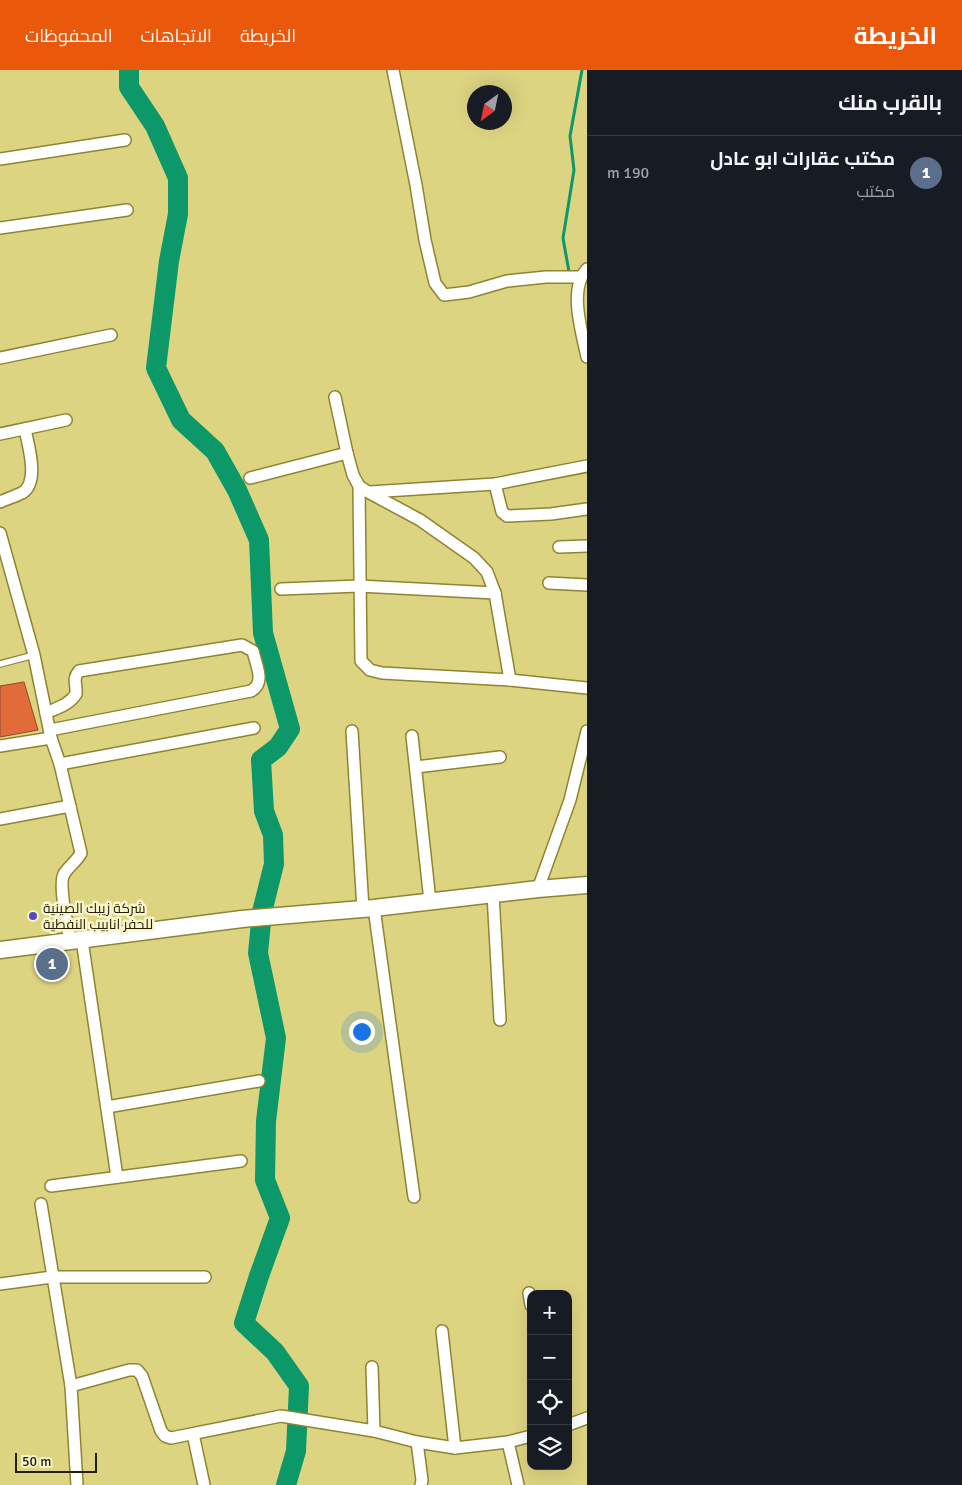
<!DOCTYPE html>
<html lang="ar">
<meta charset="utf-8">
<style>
body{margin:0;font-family:Signika,Cairo,sans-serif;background:#20242c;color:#f1f3f6;direction:rtl}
.controls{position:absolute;right:15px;bottom:15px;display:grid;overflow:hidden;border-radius:10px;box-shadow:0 5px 20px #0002}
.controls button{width:45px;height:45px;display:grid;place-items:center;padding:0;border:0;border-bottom:1px solid #363941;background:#171b24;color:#f1f3f6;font:25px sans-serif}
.compass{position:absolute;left:467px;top:15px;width:45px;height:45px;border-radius:50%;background:#171b24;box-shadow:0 5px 20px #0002;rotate:213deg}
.scale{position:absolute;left:15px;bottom:12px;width:82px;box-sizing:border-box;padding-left:5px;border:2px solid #231f00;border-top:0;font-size:14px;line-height:18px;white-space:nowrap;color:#231f00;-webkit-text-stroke:4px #f8f4cc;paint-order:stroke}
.you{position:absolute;left:361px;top:961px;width:18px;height:18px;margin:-12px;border:4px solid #fff;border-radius:50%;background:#1a73e8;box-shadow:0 0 0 8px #1a73e833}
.badge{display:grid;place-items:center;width:32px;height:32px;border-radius:50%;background:#ea580c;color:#fff;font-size:16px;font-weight:700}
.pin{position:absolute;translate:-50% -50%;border:2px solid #fff;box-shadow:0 1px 5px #0006}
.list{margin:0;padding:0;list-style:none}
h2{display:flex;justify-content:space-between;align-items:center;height:65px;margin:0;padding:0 20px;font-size:21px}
h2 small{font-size:16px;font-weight:400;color:#9ea1a6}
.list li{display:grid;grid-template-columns:32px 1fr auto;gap:15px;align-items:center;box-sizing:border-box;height:75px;padding:0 20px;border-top:1px solid #363941}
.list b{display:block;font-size:19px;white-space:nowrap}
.list p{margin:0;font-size:16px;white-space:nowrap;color:#9ea1a6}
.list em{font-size:16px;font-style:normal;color:#9ea1a6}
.icon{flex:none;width:28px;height:28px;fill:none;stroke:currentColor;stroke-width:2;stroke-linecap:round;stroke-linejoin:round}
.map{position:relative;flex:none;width:587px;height:1415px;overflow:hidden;direction:ltr}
header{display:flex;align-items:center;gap:30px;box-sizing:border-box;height:70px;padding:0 25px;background:#ea580c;color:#fff}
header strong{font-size:24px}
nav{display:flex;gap:28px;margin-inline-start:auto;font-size:18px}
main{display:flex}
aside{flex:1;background:#171b24}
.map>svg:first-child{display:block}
</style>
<header>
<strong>الخريطة</strong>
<nav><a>الخريطة</a><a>الاتجاهات</a><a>المحفوظات</a></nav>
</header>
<main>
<aside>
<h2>بالقرب منك<small></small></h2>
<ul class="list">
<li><span class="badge" style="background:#5c6f8a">1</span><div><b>مكتب عقارات ابو عادل</b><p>مكتب</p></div><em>190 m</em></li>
</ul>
</aside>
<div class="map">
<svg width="587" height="1415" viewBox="0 0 587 1415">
<rect width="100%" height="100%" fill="#ddd482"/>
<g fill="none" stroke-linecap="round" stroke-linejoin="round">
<polyline stroke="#0d9869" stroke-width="3" points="569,202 563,168 574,100 570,66 582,0"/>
<polyline stroke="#0d9869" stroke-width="20" points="129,0 129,17 155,56 178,108 178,144 169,191 156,298 181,350 215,381 237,420 259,470 263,563 290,659 278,677 261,690 264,741 273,765 274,794 262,842 258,883 276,968 266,1051 265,1110 280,1148 259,1206 244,1253 275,1282 299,1316 296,1381 286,1415"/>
</g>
<g fill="#e26c39" stroke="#8f492c">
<polygon points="24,612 38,660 0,667 0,616"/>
<polygon points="57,887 59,898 46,900 45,890"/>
</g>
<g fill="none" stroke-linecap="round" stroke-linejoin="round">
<g stroke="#8e8431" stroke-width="8">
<polyline id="lane" points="0,594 34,585"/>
</g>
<g stroke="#8e8431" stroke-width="14">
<g id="street">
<polyline points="393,0 416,115 425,170 435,213 444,225 469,222 507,211 546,207 581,207"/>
<polyline points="0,89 125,70"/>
<polyline points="0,158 127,140"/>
<path d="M587 199C568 219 582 262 587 287"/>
<polyline points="0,288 111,265"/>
<polyline points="335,327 347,383 353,405 359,416 368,422 420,450 474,488 487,502 495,523 510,610"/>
<polyline points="0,364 66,350"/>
<polyline points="250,408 347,383"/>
<polyline points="495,414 502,442 507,446 551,444 587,439"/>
<polyline points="359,416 361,591 370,600 382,603 510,610 587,618"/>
<polyline points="370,422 495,414 587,396"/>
<path d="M0 432C7 429 15 426 22 423 40 412 28 375 25 359"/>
<path d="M0 463 34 585 51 668 60 694 81 783C77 791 69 796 64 804 58 814 68 859 70 871"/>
<polyline points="559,477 587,476"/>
<polyline points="549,513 587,515"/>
<polyline points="281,519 359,516 495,523"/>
<path d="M46 643C57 638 69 635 76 624 77 614 72 609 79 601L242 575 253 581C256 595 266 613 251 621L50 660"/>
<polyline points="352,661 363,839"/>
<polyline points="412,666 430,831"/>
<polyline points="0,676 51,668"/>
<polyline points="60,694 254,658"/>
<polyline points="416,697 500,687"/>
<polyline points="0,749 70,736"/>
<polyline points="538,819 570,730 587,661"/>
<polyline points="493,824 500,950"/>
<polyline points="374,838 414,1127"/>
<polyline points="82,870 117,1107"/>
<polyline points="107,1037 259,1011"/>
<polyline points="51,1116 241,1091"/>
<polyline points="41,1134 71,1316 77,1415"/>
<polyline points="0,1214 52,1207 205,1207"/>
<polyline points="529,1223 531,1235"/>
<polyline points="442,1261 455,1378"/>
<polyline points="372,1297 374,1361"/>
<polyline points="71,1316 129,1300 137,1300 142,1306 161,1361 165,1366 171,1368 281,1346 374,1361 417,1372 455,1378 508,1372 531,1366"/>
<polyline points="568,1355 587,1348"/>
<polyline points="193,1364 204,1415"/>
<polyline points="417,1372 422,1410 421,1415"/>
<polyline points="508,1372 518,1415"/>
</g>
</g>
<g stroke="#8e8431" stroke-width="19">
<polyline id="secondary" points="0,880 242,849 374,838 538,819 587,815"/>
</g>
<use href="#lane" stroke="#fff" stroke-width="5.5"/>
<use href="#street" stroke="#fff" stroke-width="11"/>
<use href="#secondary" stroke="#fff" stroke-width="16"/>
</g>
<circle fill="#5649c1" stroke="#f8f4cc" stroke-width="2" cx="33" cy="846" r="5"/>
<g text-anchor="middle" stroke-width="5" stroke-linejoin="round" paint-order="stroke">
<g font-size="14" fill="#231f00" stroke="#f8f4cc" text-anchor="start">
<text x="43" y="843">شركة زيبك الصينية<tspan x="43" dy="16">للحفر انابيب النفطية</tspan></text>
</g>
</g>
</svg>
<div class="controls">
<button>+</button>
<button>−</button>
<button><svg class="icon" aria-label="locate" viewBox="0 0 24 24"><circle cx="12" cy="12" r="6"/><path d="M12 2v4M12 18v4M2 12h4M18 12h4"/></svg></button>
<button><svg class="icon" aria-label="layers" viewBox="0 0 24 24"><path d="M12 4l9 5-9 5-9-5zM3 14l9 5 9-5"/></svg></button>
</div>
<svg class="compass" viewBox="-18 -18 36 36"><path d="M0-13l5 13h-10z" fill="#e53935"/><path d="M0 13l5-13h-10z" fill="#9ea1a6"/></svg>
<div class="scale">50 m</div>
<div class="you"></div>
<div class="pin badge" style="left:52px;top:894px;background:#5c6f8a">1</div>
</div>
</main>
